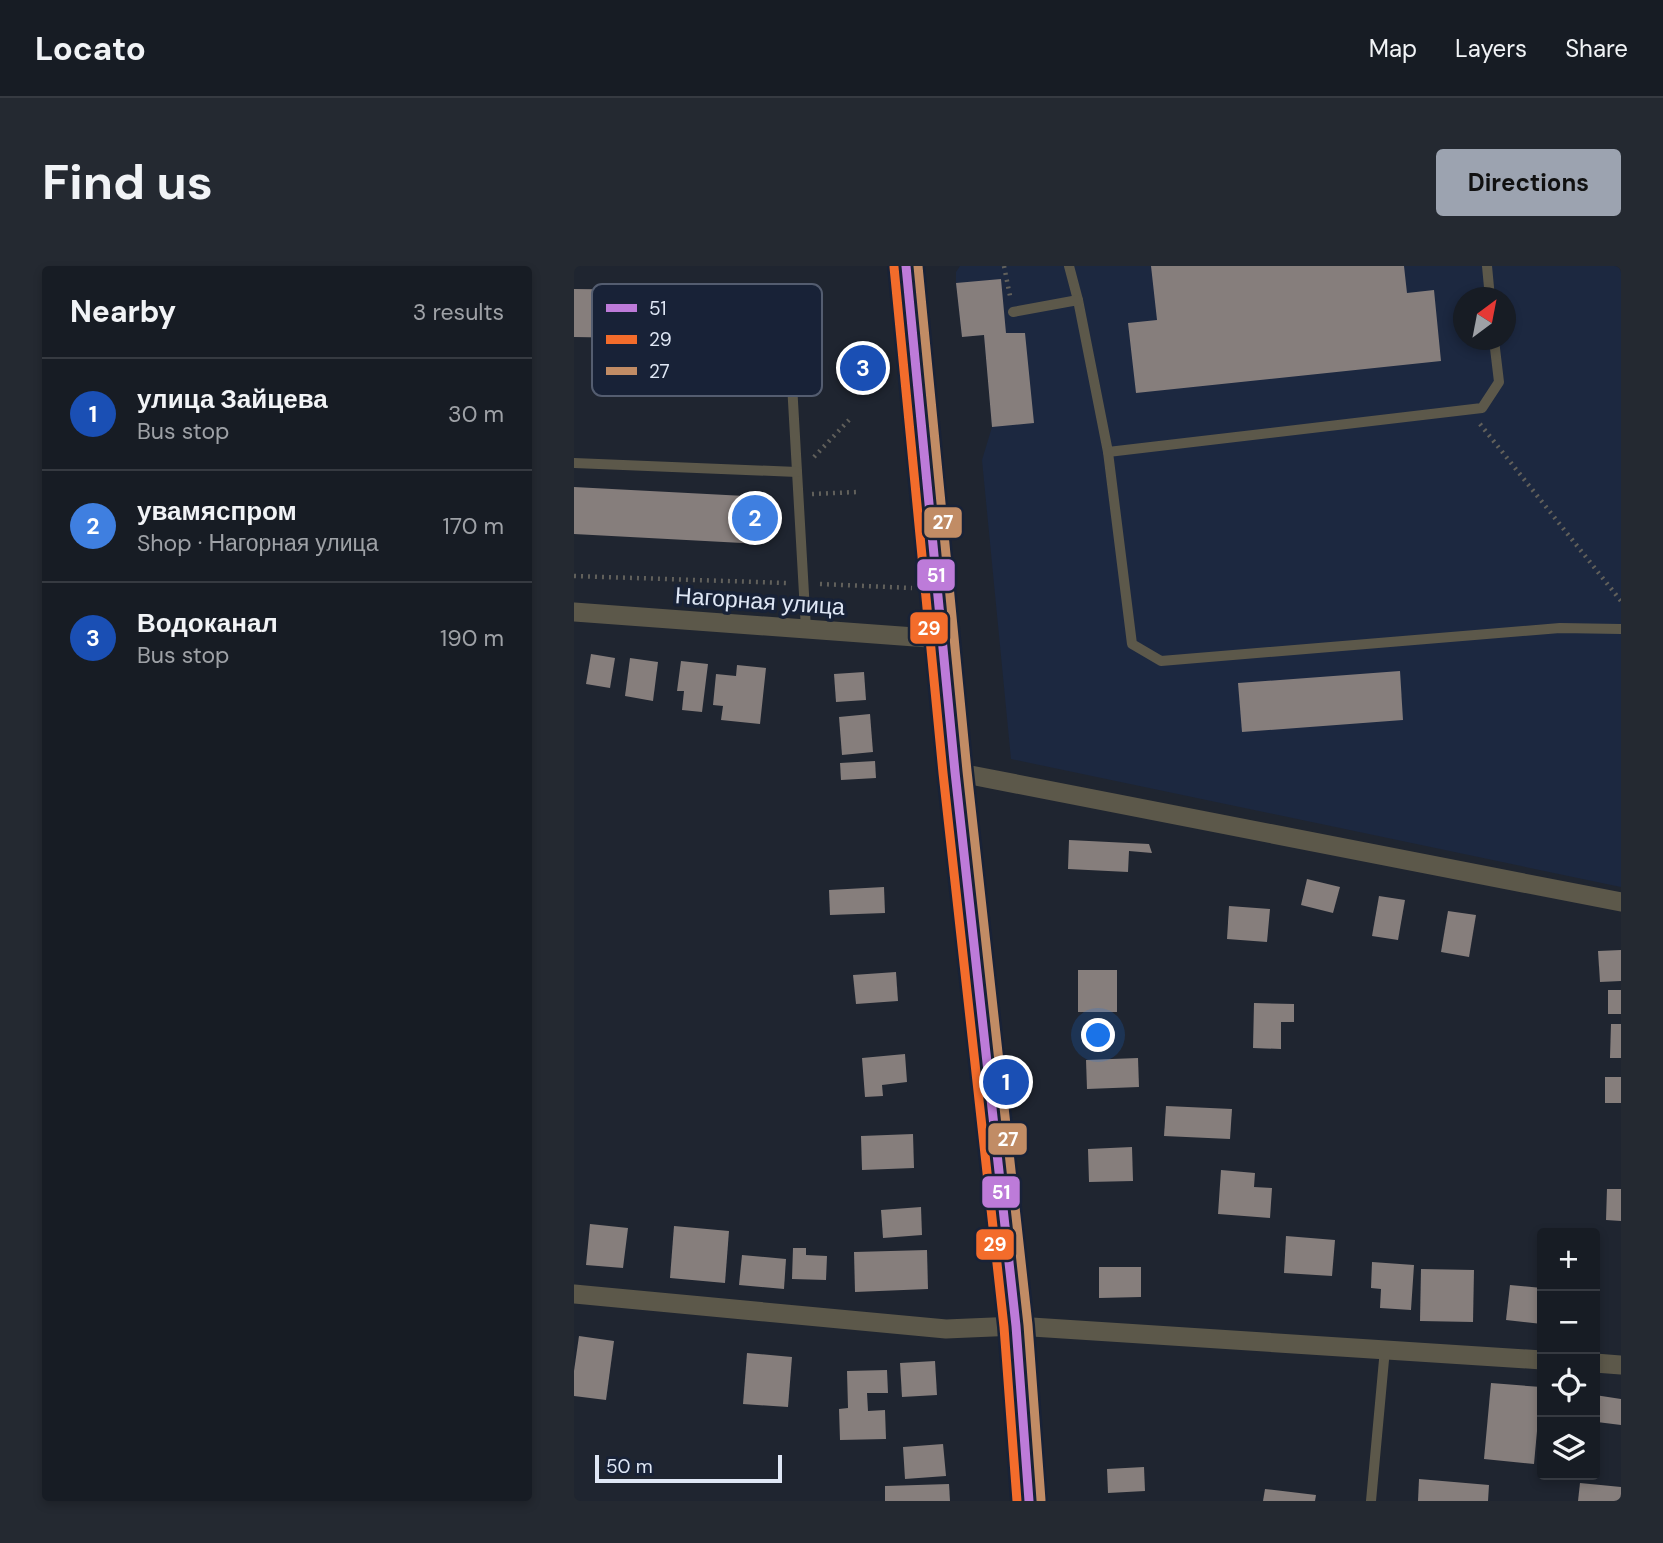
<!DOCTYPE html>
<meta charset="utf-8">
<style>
body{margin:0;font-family:"DM Sans",sans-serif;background:#242931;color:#f1f3f6}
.controls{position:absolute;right:21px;bottom:21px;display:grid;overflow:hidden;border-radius:7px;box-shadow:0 4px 10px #0003}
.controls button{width:63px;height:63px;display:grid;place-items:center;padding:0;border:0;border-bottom:2px solid #363a41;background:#171c24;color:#f1f3f6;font:35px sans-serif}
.compass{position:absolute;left:879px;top:21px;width:63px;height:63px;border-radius:50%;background:#171c24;box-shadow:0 4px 10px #0003;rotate:32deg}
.scale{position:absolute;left:21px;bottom:18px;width:187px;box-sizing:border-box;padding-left:7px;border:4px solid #dfe7f5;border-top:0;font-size:19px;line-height:24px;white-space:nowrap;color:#dfe7f5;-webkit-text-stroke:5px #182237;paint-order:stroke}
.you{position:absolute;left:525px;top:770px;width:24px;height:24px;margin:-18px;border:5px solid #fff;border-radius:50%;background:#1a73e8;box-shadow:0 0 0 10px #1a73e833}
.badge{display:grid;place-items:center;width:46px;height:46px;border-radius:50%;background:#9ca3b0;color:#fff;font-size:23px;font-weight:700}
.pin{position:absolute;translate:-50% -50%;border:4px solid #fff;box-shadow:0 2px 7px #0006}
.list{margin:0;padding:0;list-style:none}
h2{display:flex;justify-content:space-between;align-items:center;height:91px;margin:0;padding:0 28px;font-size:30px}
h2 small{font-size:23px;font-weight:400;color:#9ea1a6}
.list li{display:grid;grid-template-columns:46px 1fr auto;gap:21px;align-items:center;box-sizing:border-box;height:112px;padding:0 28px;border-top:2px solid #363a41}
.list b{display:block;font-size:26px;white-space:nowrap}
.list p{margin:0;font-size:23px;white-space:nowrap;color:#9ea1a6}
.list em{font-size:23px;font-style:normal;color:#9ea1a6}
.icon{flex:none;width:38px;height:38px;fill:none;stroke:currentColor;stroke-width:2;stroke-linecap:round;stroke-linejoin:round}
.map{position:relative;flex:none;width:1047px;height:1235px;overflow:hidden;border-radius:7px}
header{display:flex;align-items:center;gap:42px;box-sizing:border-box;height:98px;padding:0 35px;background:#171c24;border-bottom:2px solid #363a41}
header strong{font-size:33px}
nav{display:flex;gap:38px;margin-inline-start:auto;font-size:24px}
.intro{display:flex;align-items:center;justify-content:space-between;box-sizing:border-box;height:168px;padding:0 42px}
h1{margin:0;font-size:49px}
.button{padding:18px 32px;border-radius:7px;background:#9ca3b0;color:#111;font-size:24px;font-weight:700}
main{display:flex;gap:42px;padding:0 42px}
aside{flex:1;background:#171c24;border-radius:7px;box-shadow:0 4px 10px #0003}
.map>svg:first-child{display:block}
</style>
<header>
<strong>Locato</strong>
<nav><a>Map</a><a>Layers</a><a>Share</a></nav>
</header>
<div class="intro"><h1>Find us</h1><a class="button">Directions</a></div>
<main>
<aside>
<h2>Nearby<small>3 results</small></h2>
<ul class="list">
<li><span class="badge" style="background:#1a4fb4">1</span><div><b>улица Зайцева</b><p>Bus stop</p></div><em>30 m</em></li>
<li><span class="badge" style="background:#3f7fe0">2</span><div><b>увамяспром</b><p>Shop · Нагорная улица</p></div><em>170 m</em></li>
<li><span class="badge" style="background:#1a4fb4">3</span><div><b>Водоканал</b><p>Bus stop</p></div><em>190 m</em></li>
</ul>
</aside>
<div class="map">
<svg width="1047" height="1235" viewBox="0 0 1047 1235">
<rect width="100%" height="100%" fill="#1f2530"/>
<path fill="#1c2840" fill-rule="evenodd" d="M386 0H1047V621L437 493 408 194 418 161 410 69 388 71 382 17V6ZM890 32H932V74H890Z"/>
<g fill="#867e7c">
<polygon points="577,0 830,0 833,27 860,24 867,95 562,127 554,57 583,54"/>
<polygon points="427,13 432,67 451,67 460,157 418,161 410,69 388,71 382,17"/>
<polygon points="0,23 177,25 178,74 0,71"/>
<polygon points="0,221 190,231 187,278 0,268"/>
<polygon points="17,388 41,392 36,422 12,418"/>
<polygon points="56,392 84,396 79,435 51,430"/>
<polygon points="107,395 134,398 128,446 108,444 110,425 103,425"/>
<polygon points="163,399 192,402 186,458 147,454 149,440 139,439 142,408 162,410"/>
<polygon points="826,405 829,454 668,466 664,417"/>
<polygon points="290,406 292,434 262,436 260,408"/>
<polygon points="296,448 299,486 268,489 265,451"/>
<polygon points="301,495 302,512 267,514 266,497"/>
<polygon points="495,574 575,578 578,587 555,585 554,606 494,603"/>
<polygon points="733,613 766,621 759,647 727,639"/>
<polygon points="310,621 311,647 256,649 255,624"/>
<polygon points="805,630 831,634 824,674 798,670"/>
<polygon points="655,640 696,643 693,676 653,673"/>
<polygon points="874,645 902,649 895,691 867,686"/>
<polygon points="1047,684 1047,715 1026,716 1024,685"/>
<rect x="504" y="704" width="39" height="42"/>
<polygon points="322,706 324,735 282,738 279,709"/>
<rect x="1034" y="724" width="13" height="24"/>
<polygon points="680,737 720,738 720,756 707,756 707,783 679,782"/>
<polygon points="1037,758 1047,758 1047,792 1036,792"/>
<polygon points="331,788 333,816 308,819 309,830 291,831 288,792"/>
<polygon points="564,792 565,821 513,823 512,794"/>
<rect x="1031" y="811" width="16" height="26"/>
<polygon points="592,840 658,843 656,873 590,870"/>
<polygon points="339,868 340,902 288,904 287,870"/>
<polygon points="558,881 559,915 515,916 514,883"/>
<polygon points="647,904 681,907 680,921 698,922 696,952 644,948"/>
<polygon points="1033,923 1047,923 1047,955 1032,954"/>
<polygon points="347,941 348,969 309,972 307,944"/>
<polygon points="16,958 54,962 49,1002 12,999"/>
<polygon points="100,960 155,965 151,1017 96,1012"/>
<polygon points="712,970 761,974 758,1010 710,1007"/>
<polygon points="219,982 232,982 232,989 253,990 252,1014 218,1013"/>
<polygon points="353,984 354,1023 281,1026 280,986"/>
<polygon points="168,989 212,993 210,1023 165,1019"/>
<polygon points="798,996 840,999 837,1044 806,1042 807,1023 797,1022"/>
<polygon points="525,1001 567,1001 567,1031 525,1032"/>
<polygon points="847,1003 900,1004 899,1056 846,1055"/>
<polygon points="936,1019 968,1022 968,1058 932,1054"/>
<polygon points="5,1070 40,1075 32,1134 0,1130 0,1105"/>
<polygon points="173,1087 218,1091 214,1141 169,1138"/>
<polygon points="361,1095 363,1129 328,1131 326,1097"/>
<polygon points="313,1104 314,1127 293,1127 294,1145 311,1144 312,1173 266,1174 265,1143 274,1142 273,1105"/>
<polygon points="917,1117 967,1121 960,1198 910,1193"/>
<polygon points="1021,1129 1047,1133 1047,1159 1023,1156 1021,1144"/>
<polygon points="369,1178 372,1210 331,1213 329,1181"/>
<polygon points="570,1201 571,1225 534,1227 533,1203"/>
<polygon points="845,1213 915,1219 914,1235 844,1235"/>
<polygon points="1006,1217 1047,1221 1047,1235 1004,1235"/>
<polygon points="375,1218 376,1235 311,1235 311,1220"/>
<polygon points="691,1223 742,1229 741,1235 689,1235"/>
</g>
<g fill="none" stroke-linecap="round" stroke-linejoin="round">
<g stroke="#61605b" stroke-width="4.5" stroke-dasharray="2 5" stroke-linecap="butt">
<polyline points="430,0 436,30"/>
<polyline points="906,158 1047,335"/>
<polyline points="240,191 275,154"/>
<polyline points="238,228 283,226"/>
<polyline points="0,310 213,317"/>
<polyline points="246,318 338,322"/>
</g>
<g stroke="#5c584a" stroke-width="10">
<polyline points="495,0 504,34 534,186"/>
<polyline points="913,0 916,32"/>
<polyline points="439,46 504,34"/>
<polyline points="920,74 925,116 908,142 534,186 558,378 587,395 986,362 1047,363"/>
<polyline points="218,118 232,363"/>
<polyline points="0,197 223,206"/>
<polyline points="797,1235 811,1083"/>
</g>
<g stroke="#5c584a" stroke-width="19">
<polyline points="0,346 368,373"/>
<polyline points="381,506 1047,636"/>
<polyline points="0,1028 372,1063 442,1060 968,1094"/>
<polyline points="1021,1097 1047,1099"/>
</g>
<polyline stroke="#696351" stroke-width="28" points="332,0 381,506 442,1060 455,1235"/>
<g stroke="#182237" stroke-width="14">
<polyline id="bus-1" points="332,0 381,506 442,1060 455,1235"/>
</g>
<g stroke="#182237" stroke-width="14">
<polyline id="bus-2" points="320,1 369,507 430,1061 443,1235"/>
</g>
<g stroke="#182237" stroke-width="14">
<polyline id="bus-3" points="344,0 393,505 454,1059 467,1234"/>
</g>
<use href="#bus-1" stroke="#bd7bd9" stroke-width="9"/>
<use href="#bus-2" stroke="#f36c2b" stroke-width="9"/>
<use href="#bus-3" stroke="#c18c65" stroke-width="9"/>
</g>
<g text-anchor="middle" stroke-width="7" stroke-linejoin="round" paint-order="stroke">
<g font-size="23" fill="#dfe7f5" stroke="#182237">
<text transform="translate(186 335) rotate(4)" y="8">Нагорная улица</text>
</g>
</g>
<rect x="18" y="18" width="230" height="112" rx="10" fill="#182237" stroke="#545d70" stroke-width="2"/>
<rect x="32" y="38" width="31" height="8" fill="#bd7bd9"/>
<rect x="32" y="69" width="31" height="9" fill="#f36c2b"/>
<rect x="32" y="101" width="31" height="8" fill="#c18c65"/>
<g font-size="19" fill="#dfe7f5">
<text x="75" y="49">51</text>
<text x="75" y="80">29</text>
<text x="75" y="112">27</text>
</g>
<g stroke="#182237" stroke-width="2.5">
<rect x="349" y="240" width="40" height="33" rx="7" fill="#c18c65"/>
<rect x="342" y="292" width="40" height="34" rx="7" fill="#bd7bd9"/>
<rect x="335" y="345" width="40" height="34" rx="7" fill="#f36c2b"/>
<rect x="413" y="856" width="41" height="34" rx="7" fill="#c18c65"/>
<rect x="407" y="909" width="40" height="34" rx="7" fill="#bd7bd9"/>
<rect x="401" y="962" width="40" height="33" rx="7" fill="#f36c2b"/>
</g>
<g font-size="19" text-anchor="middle" font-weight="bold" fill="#fff">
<text x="369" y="263">27</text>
<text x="362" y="316">51</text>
<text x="355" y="369">29</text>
<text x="434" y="880">27</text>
<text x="427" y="933">51</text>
<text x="421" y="985">29</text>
</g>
</svg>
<div class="controls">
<button>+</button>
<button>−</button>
<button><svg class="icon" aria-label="locate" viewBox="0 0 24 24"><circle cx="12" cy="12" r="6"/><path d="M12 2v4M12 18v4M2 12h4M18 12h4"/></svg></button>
<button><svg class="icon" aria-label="layers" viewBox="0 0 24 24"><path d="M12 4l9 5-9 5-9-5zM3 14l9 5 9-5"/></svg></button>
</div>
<svg class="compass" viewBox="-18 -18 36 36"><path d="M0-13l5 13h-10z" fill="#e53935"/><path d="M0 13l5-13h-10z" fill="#9ea1a6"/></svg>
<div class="scale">50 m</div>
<div class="you"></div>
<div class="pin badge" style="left:432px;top:816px;background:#1a4fb4">1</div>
<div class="pin badge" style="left:181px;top:252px;background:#3f7fe0">2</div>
<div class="pin badge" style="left:289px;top:102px;background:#1a4fb4">3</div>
</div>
</main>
